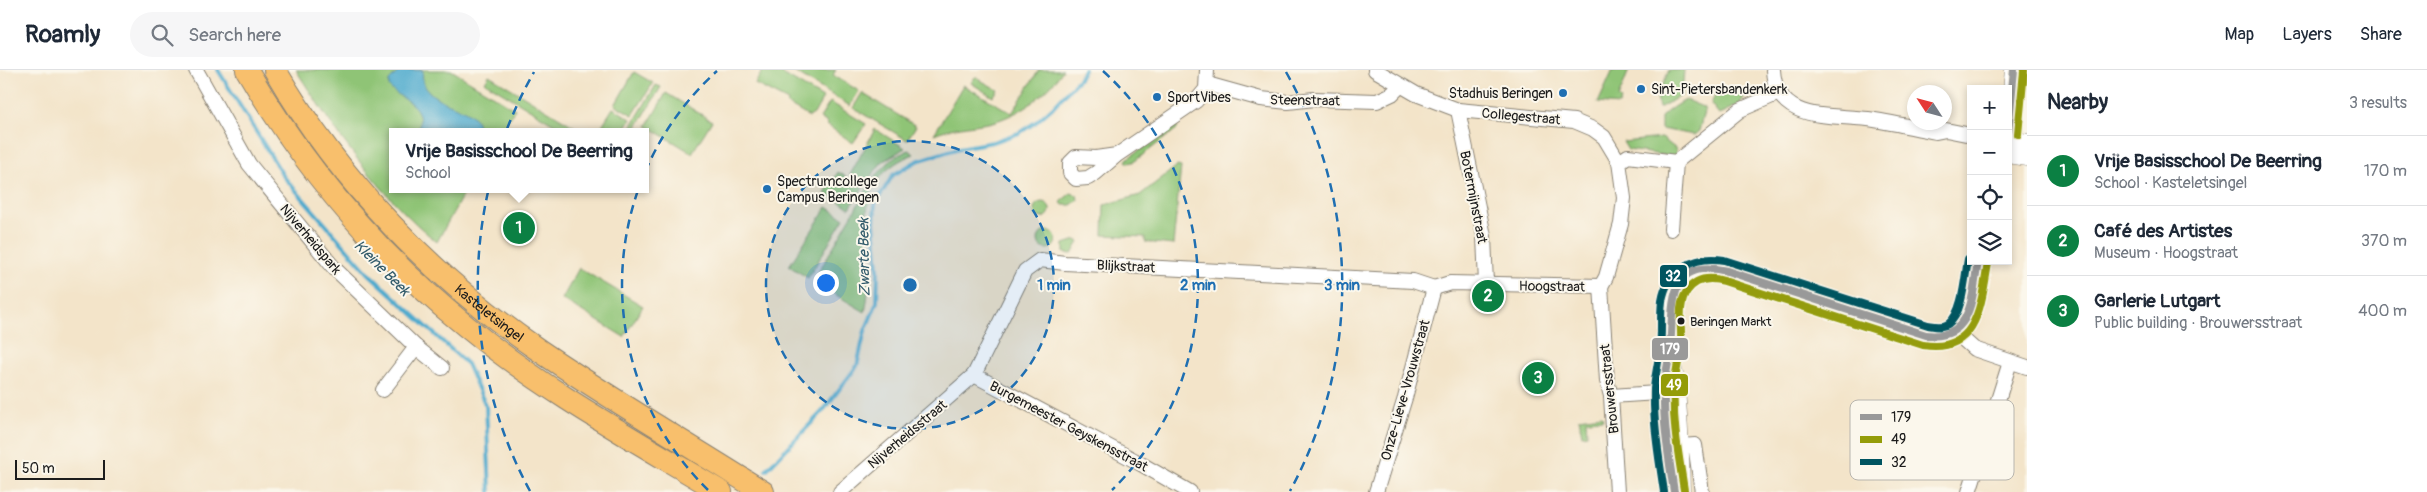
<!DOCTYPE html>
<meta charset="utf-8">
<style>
body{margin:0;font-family:Pangolin,sans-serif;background:#f6f6f7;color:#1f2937}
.controls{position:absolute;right:15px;top:15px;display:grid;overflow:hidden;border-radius:0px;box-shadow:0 2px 8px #0003}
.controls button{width:45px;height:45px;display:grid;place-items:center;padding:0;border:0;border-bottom:1px solid #e0e1e3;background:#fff;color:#1f2937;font:25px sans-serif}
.compass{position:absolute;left:1907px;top:15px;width:45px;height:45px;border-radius:50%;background:#fff;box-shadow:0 2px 8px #0003;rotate:306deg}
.scale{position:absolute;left:15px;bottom:12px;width:90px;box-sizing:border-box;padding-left:5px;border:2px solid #1c1c1c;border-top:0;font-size:14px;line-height:18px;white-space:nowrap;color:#1c1c1c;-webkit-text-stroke:4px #fbf7ec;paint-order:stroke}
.you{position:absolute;left:825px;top:212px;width:18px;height:18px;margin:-12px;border:4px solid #fff;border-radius:50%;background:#1a73e8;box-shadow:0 0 0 8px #1a73e833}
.badge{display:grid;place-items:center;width:32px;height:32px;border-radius:50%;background:#0b8043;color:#fff;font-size:16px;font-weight:700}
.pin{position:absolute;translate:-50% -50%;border:2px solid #fff;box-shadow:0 1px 5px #0006}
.popup{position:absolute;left:389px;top:58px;width:260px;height:65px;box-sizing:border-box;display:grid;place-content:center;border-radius:0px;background:#fff;filter:drop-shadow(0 1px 4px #0005);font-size:16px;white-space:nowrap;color:#747a83}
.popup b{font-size:19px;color:#1f2937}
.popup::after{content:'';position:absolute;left:50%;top:100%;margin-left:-10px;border:10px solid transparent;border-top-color:#fff}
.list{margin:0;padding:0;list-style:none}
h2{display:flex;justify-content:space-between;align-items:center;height:65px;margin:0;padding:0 20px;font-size:21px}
h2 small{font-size:16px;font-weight:400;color:#747a83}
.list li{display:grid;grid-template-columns:32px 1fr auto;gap:15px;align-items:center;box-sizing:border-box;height:70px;padding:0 20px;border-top:1px solid #e0e1e3}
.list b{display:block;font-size:19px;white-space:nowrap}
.list p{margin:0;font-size:16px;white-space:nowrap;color:#747a83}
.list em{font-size:16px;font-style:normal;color:#747a83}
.icon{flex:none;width:28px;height:28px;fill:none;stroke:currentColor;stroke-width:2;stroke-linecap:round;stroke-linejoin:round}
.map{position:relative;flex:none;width:2027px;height:422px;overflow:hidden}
header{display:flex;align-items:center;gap:30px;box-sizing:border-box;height:70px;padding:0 25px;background:#fff;border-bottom:1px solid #e0e1e3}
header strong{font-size:24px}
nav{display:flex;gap:28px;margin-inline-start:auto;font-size:18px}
.search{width:350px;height:45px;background:#f6f6f7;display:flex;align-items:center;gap:12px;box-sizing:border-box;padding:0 18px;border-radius:28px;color:#747a83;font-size:19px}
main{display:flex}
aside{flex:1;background:#fff}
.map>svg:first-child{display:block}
</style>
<header>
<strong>Roamly</strong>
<div class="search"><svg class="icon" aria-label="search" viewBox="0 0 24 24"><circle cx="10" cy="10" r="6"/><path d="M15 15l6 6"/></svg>Search here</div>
<nav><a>Map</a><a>Layers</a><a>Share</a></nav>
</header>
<main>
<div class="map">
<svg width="2027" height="422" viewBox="0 0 2027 422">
<rect width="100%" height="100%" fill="#fbf7ec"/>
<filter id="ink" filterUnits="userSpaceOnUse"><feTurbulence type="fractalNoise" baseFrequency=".02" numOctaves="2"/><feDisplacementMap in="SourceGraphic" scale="10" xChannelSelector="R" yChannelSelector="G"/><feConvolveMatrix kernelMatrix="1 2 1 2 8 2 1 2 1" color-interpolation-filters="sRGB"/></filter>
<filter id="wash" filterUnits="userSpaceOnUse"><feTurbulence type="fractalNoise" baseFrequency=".0096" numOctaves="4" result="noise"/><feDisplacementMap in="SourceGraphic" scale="20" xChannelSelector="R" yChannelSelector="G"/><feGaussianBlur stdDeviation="1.12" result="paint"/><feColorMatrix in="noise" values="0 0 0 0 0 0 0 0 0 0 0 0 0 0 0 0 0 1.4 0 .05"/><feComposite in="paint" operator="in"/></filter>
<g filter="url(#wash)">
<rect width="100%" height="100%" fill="#f3e4c9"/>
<g fill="#8fc476" stroke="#567049">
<path d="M296 0H451L515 39 501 62H393V119H466L437 172C380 126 335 62 296 0Z"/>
<polygon points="763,0 776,0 823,28 814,44 809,47 787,34 788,31 755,14"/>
<polygon points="791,0 836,0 833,5 859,21 850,36"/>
<path d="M1039 0H1063C1047 25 1017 47 988 53 970 56 951 57 934 64L963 15 1012 43Z"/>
<polygon points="1613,0 1629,0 1618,28 1621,30 1619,35 1598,33"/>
<polygon points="1669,0 1684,0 1682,25 1659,38 1657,28"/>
<polygon points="634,2 653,13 633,45 615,35"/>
<polygon points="489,5 583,62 567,62 485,12"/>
<polygon points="975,7 998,20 993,27 971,13"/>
<polygon points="656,15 661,17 634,62 628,62"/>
<polygon points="1718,17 1747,22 1740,34 1719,44 1711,34"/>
<polygon points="666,23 712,51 692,83 647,56"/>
<polygon points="862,23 916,56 907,70 853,38"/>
<path d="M1686 30 1705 38 1699 61 1694 65 1661 59V47C1668 40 1677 34 1686 30Z"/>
<polygon points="830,32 866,54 853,73 827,55 826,52 820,48"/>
<polygon points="613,38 631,49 623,62 598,62"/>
<polygon points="1176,56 1178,58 1135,91 1129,93 1126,91 1128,88"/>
<polygon points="875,59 905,78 882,92 865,114 850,105"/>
<polygon points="1662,68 1676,79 1676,87 1628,80 1623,72"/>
<path d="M909 80 914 84C838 114 879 183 865 242L821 216 818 203 873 109 894 87Z"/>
<polygon points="1177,96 1181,97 1173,175 1145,172 1145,167 1103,165 1104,135 1140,125"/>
<polygon points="838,102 863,117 850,138 825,123"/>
<polygon points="1071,123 1077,125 1078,130 1071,135 1063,135 1060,132"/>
<circle cx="1042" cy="140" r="8"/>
<polygon points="827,137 844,148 808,208 789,196"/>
<circle cx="1047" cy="170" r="9"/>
<polygon points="1076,170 1079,172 1072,184 1064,183 1064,174"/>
<polygon points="579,198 643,236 624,267 562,229"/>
<polygon points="1602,345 1603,349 1586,350 1587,364 1582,365 1579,348"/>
</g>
<path fill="#50abce" stroke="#366475" d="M400 0H423C416 38 479 32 478 58L475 62H418C426 33 404 33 389 17V11Z"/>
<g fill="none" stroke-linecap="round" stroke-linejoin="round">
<g stroke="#50abce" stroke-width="4">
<polyline points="218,0 284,107 368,203 467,294 486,336 490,422"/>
<polyline points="766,400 822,342 857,296 865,261 877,232 878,198 874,154 875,134 893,105 917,91 959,78 993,72 1019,63 1036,52 1052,38 1079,9 1084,0"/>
</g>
</g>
</g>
<g filter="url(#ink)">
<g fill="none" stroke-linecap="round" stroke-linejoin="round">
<g stroke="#888072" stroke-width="16">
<g id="minor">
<polyline points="196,0 249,94 334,198 416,277 383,320"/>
<polyline points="1375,0 1416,24 1458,40 1574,51 1593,59 1604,67 1619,92 1624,128 1621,154 1606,207 1601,216"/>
<path d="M1773 0C1776 53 1830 44 1868 49 1891 52 1914 58 1936 62L1946 60 1971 65"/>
<polyline points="1207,14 1261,29 1288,32 1314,29 1377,31 1392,24 1400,16"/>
<polyline points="1458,40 1484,166 1486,214"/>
<polyline points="1117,85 1096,88 1076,87 1070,93 1070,103 1076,109 1088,108 1096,103 1117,85 1196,31 1206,19 1207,0"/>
<polyline points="1619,92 1628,86 1676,92"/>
<polyline points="1671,159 1676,92 1740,40 1779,23"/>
<polyline points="1601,216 1607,311 1611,326 1617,422"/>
<polyline points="1434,218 1450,213 1601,216"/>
<polyline points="1955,262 1974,279 2027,297"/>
<polyline points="416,277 442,298"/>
<polyline points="974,305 1134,390 1190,422"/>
<polyline points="1611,326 1673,322"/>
<polyline points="1671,377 1695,375 1702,422"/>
<polyline points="840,422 974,305 1025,201 1040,190 1065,193 1413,211 1434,218"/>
<polyline points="1376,422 1405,328 1434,218"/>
<polyline points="1969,422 2010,292"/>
</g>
</g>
<g stroke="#888072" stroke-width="19">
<g id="tertiary">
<polyline points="2008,63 2014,0"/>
<polyline points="2008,69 2027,73"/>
<polyline points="2008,84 2027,87"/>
<polyline points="1666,305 1664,323 1671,403"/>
<path d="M1681 422C1680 389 1680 356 1676 323 1674 294 1663 251 1673 224 1682 200 1706 196 1727 201L1926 265C1971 278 1972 222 1978 191"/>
</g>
</g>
<g stroke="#888072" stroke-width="24">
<g id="primary">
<path d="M247 0C304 98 379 186 467 257 545 321 635 370 721 422"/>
<path id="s1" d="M275 0C340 112 433 208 540 281 612 330 689 375 763 422"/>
</g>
</g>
<use href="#minor" stroke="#fff" stroke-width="14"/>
<use href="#tertiary" stroke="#fff" stroke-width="18"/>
<use href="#primary" stroke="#f8bf6c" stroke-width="22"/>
<g stroke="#fbf7ec" stroke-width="11">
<g id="bus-1">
<polyline points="2008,60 2014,0"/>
<path d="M1674 422C1669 388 1663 354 1664 319 1665 305 1669 292 1670 278 1674 239 1665 186 1727 201L1926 265C1973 271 1972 226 1978 191"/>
</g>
</g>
<g stroke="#fbf7ec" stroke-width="11">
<g id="bus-2">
<polyline points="2018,64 2024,1"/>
<path d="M1684 420C1679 387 1672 352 1674 318 1675 303 1680 288 1681 273 1682 257 1677 235 1687 221 1696 208 1710 207 1724 211L1923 275C1978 284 1981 234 1988 193"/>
</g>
</g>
<g stroke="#fbf7ec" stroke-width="11">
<path id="bus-3" d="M1664 422C1659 388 1653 353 1654 319 1655 305 1659 291 1660 277 1662 262 1660 247 1662 231 1667 200 1694 185 1724 190L1928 255C1935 256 1942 258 1948 254 1963 244 1965 206 1968 189"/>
</g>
<use href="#bus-1" stroke="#999" stroke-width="8"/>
<use href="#bus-2" stroke="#949c08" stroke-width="8"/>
<use href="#bus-3" stroke="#005460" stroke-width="8"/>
</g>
</g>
<circle cx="910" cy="215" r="144" fill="#1f6fb2" fill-opacity=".12"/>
<g fill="none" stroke="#1f6fb2" stroke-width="2.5" stroke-dasharray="9 6">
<circle cx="910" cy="215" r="144"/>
<path d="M708 420A288 288 0 0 1 717 1M1103 1A288 288 0 0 1 1112 420"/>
<path d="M530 421A432 432 0 0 1 534 2M1286 2A432 432 0 0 1 1290 421"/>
</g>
<g fill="#1f6fb2" stroke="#fbf7ec" stroke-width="2">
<circle cx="1641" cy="19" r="5"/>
<circle cx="1563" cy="23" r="5"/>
<circle cx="1157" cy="27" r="5"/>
<circle cx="767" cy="119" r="5"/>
</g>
<circle fill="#1c1c1c" stroke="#fbf7ec" stroke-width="2" cx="1681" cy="251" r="4.5"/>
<g text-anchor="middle" stroke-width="4" stroke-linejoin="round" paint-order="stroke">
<g font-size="13" fill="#1c1c1c" stroke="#fbf7ec" text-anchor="start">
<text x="1690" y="256">Beringen Markt</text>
</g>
<g font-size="14" fill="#1c1c1c" stroke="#fbf7ec" text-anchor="start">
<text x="1651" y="24">Sint-Pietersbandenkerk</text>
<text x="1553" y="28" text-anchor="end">Stadhuis Beringen</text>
<text x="1167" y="32">SportVibes</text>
<text x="777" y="116">Spectrumcollege<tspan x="777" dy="16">Campus Beringen</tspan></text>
</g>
<g font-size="14" fill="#1c1c1c" stroke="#fbf7ec">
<text transform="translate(1305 30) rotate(1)" y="5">Steenstraat</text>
<text transform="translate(1521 46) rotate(5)" y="5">Collegestraat</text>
<text transform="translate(1474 127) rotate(79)" y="5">Botermijnstraat</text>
<text transform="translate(311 169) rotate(50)" y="5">Nijverheidspark</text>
<text transform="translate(1126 196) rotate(3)" y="5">Blijkstraat</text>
<text transform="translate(1552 216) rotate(1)" y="5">Hoogstraat</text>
<text dy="5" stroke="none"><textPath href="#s1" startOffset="326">Kasteletsingel</textPath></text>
<text transform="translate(1609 319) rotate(-96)" y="5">Brouwersstraat</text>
<text transform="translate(1405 320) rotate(-74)" y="5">Onze-Lieve-Vrouwstraat</text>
<text transform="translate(1069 356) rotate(28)" y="5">Burgemeester Geyskensstraat</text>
<text transform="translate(907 364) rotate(-40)" y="5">Nijverheidsstraat</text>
</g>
<g font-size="15" font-style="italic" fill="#335c6c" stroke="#fbf7ec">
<text transform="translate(864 187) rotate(-91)" y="5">Zwarte Beek</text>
<text transform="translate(382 198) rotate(45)" y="5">Kleine Beek</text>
</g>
</g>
<rect x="1850" y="330" width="164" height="80" rx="8" fill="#fbf7ec" stroke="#b8b5ae" stroke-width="1"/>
<rect x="1860" y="344" width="22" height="6" fill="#999"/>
<rect x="1860" y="366" width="22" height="7" fill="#949c08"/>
<rect x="1860" y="389" width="22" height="6" fill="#005460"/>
<g font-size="14" fill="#1c1c1c">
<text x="1891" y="352">179</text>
<text x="1891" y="374">49</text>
<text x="1891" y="397">32</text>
</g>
<circle cx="910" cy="215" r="8" fill="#1f6fb2" stroke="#fbf7ec" stroke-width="2.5"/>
<g font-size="15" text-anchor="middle" font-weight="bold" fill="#1f6fb2" stroke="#fbf7ec" stroke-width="4" stroke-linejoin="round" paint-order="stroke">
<text x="1054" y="220">1 min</text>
<text x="1198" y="220">2 min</text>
<text x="1342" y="220">3 min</text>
</g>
<g stroke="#fbf7ec" stroke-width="2">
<rect x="1659" y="194" width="29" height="24" rx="5" fill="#005460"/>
<rect x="1651" y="267" width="38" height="24" rx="5" fill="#999"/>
<rect x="1660" y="303" width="29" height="24" rx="5" fill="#949c08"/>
</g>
<g font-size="14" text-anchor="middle" font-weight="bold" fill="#fff">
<text x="1673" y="211">32</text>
<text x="1670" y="284">179</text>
<text x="1674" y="320">49</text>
</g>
</svg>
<div class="controls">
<button>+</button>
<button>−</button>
<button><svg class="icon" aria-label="locate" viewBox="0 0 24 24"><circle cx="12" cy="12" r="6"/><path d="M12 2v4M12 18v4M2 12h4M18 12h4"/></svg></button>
<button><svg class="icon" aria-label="layers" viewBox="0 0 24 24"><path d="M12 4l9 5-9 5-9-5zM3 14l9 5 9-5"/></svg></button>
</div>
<svg class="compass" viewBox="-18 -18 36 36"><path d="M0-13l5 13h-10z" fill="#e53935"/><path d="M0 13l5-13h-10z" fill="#747a83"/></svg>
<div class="scale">50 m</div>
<div class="you"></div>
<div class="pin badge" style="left:519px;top:158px">1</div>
<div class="popup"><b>Vrije Basisschool De Beerring</b>School</div>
<div class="pin badge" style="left:1488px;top:226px">2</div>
<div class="pin badge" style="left:1538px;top:308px">3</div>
</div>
<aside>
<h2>Nearby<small>3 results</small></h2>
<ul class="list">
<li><span class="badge">1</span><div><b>Vrije Basisschool De Beerring</b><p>School · Kasteletsingel</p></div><em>170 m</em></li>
<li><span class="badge">2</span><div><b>Café des Artistes</b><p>Museum · Hoogstraat</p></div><em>370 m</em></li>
<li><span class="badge">3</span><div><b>Garlerie Lutgart</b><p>Public building · Brouwersstraat</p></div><em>400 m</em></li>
</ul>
</aside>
</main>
